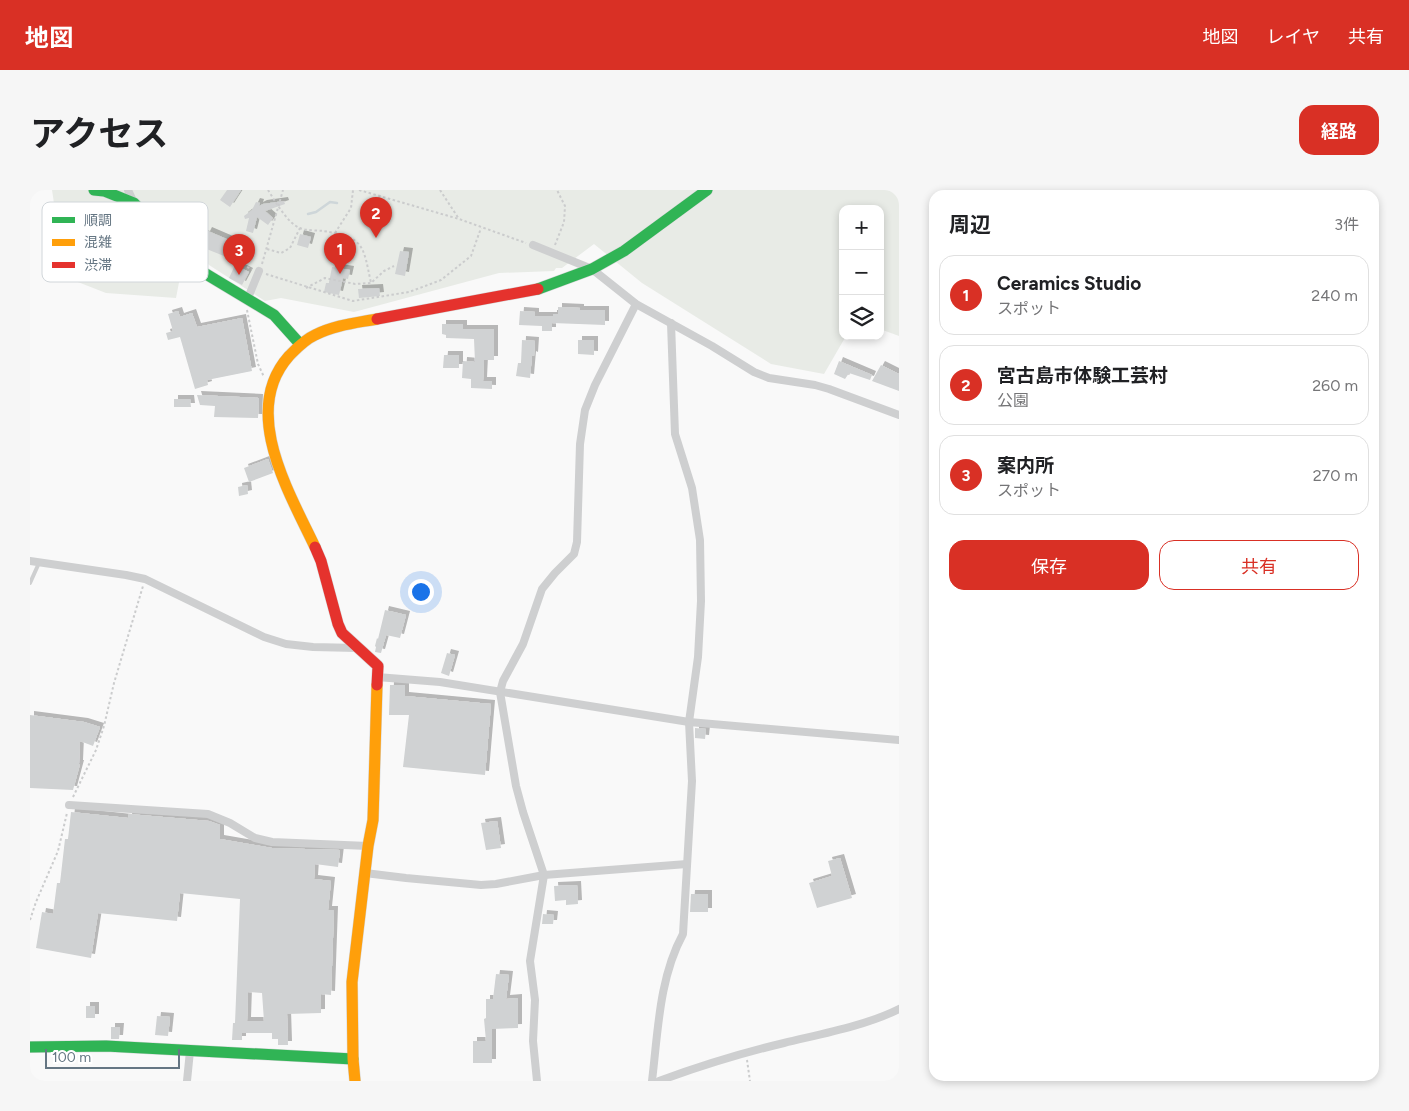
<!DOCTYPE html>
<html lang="ja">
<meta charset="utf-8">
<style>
body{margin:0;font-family:Figtree,"Noto Sans JP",sans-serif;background:#f6f6f6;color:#202124}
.controls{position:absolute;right:15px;top:15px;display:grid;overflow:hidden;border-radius:10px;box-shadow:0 2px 8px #0003}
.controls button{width:45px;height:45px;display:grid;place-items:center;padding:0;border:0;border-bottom:1px solid #e0e0e0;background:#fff;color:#202124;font:25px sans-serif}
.scale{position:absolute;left:15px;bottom:12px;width:135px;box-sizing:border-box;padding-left:5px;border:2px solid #657683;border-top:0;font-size:14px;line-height:18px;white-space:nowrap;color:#657683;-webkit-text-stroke:4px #fff;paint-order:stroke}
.you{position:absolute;left:390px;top:401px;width:18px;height:18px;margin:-12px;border:4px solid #fff;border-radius:50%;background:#1a73e8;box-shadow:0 0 0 8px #1a73e833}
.badge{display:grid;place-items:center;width:32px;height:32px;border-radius:50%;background:#d93025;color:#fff;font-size:16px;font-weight:700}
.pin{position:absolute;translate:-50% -41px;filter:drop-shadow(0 1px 2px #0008)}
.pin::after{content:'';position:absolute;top:26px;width:18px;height:15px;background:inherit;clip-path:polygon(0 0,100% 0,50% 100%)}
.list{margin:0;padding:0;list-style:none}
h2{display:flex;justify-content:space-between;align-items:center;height:65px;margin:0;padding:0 20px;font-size:21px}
h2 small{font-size:16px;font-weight:400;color:#757577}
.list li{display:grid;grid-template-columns:32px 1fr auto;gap:15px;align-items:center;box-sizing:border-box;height:80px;margin:0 10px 10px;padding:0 10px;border:1px solid #e0e0e0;border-radius:15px}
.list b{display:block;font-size:19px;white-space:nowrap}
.list p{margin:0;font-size:16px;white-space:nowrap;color:#757577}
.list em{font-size:16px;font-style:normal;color:#757577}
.actions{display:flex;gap:10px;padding:15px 20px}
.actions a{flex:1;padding:11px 0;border:1px solid #d93025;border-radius:15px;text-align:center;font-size:18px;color:#d93025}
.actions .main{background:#d93025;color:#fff}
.icon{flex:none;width:28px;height:28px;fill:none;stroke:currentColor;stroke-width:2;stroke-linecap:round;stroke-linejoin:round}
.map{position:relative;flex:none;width:869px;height:891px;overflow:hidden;border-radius:15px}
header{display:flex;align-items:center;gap:30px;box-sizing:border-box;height:70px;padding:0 25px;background:#d93025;color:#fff}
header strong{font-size:24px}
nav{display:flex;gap:28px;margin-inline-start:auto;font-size:18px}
.intro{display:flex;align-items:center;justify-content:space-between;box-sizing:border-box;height:120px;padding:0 30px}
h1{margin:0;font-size:35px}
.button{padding:12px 22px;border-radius:15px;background:#d93025;color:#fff;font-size:18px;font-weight:700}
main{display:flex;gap:30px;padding:0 30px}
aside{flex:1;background:#fff;border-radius:15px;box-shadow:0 2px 8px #0003}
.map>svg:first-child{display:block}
</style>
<header>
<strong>地図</strong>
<nav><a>地図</a><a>レイヤ</a><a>共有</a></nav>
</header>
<div class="intro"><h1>アクセス</h1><a class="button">経路</a></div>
<main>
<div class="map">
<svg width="869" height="891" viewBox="0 0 869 891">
<defs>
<filter id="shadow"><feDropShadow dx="4" dy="-4" stdDeviation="0" flood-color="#0004"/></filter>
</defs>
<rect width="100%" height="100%" fill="#f9f9f9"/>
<polygon fill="#e8ebe6" points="22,0 869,0 869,146 850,139 850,19 813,19 813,146 816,146 794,184 741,174 612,93 564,54 532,78 526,78 524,81 469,83 324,122 251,108 235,111 179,75 157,51 146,108 76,103 35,87"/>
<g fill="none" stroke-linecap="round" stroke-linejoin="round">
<polyline stroke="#ced6d9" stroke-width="2.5" points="278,24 286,22 300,12 307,13"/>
</g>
<g fill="#d0d2d3" fill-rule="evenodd" filter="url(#shadow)">
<polygon points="197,0 211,0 200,17 190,10"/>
<polygon points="254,11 255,14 235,21 243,28 238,35 227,27 223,43 216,41 219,28 215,29 214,26 222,20 226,12 230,13 229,16 233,14"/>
<polygon points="178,41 206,53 199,68 164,54 169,42 176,45"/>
<polygon points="270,44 281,47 278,58 267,55"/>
<polygon points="370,61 379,62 375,86 365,84"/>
<polygon points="205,75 219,82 212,95 199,88"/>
<polygon points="302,77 320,80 318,89 313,88 309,105 294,102 296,93 299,93"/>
<polygon points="349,98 350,106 329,108 328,99"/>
<polygon points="528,117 550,118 550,120 575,120 575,135 522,133 522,141 512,141 512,136 489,135 490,121 505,122 505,126 523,126 523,124 528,124"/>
<polygon points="148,121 150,127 162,123 167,137 212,128 222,181 177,190 178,195 165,199 150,147 138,150 136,143 143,141 138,124"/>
<polygon points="412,134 433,134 433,139 464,139 464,170 454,170 453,191 462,191 462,199 441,198 441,189 432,188 433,171 445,172 444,149 416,148 416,145 412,144"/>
<polygon points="492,150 505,151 504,166 502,165 500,188 486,186 488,173 491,173"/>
<polygon points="548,150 564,150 564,165 548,164"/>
<polygon points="414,165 429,165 429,178 413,178"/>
<polygon points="809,171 842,185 840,190 819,183 815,189 804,184"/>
<polygon points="851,175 869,184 869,201 842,191"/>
<polygon points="167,205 229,208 228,228 184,227 185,216 170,215"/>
<polygon points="144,209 160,209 161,217 144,217"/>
<polygon points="238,269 243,283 219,292 214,278"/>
<polygon points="217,295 218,304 209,306 208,297"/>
<polygon points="355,420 376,425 370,448 356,445 351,463 345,462 346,457 345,456 347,448 348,449"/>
<polygon points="417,463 425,465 419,486 411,483"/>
<polygon points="360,495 375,495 375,506 461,514 455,585 373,577 379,525 359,525"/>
<polygon points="0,525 54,532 70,537 63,556 50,551 49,574 50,574 43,600 0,598"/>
<polygon points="665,538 676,539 675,549 665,548"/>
<path d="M41 622 98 628 99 624 179 631 190 635V649L242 658 310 660 308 677 285 674 284 689 301 691 298 720H304L301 805 291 804V823L257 824 258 855H248V849H242V843H212V850H202L203 833H205L210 709 150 703 147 731 68 723 61 768 6 758 12 722 23 724 27 693H30L35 649H38ZM218 802 232 803 234 831H217Z"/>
<polygon points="467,631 471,658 456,660 451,633"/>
<polygon points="810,668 822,708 787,718 779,693 802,686 798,671"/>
<polygon points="547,695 548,714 536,715 536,710 525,711 524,696"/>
<polygon points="661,704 678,704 678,722 660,722"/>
<polygon points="513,724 524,725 523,734 512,734"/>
<polygon points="466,784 479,785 476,809 488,808 488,838 462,839 462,873 443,873 443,851 456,851 454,829 456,828 456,809 463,809"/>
<rect x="56" y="816" width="9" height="12"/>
<polygon points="127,826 140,827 138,846 125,845"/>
<polygon points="81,837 90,837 89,849 81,849"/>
</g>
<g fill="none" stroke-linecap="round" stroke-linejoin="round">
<g stroke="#d5d6d7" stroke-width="12">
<g id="fast">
<polyline points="64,0 74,1 104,13 171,81 244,125 270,154"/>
<polyline points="508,99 562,79 594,61 677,0"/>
<polyline points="0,857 76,856 323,869"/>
</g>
</g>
<g stroke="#d5d6d7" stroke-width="12">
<g id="slow">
<path d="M285 357C259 302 210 221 259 166 267 158 274 150 285 145 305 135 326 133 347 129"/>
<polyline points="325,891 323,869 322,792 338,656 343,630 347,495"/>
</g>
</g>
<g stroke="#d5d6d7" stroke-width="12">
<g id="jam">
<polyline points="347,129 508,99"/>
<polyline points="285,357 291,371 308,434 312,443 348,476 347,495"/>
</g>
</g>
<g stroke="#cbcccd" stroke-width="2" stroke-dasharray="2.5 2.5" stroke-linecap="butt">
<path d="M238 0C245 11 258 34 270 38 276 41 286 40 293 41 335 47 333 56 341 93"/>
<polyline points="329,0 429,29 496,53"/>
<polyline points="410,0 429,29"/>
<polyline points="305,43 321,18 323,0"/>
<polyline points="525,55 534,32 535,16 527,0"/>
<polyline points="237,59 251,63 260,58 270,38"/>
<polyline points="232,74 253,0"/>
<polyline points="217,77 222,79"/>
<polyline points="236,84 323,111 379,102 411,90 441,66 451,38"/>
<polyline points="276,98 295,88 325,94 341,93 354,81 364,76"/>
<polyline points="217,120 228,174 234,187"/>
<polyline points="43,607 66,560 74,536 84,493 113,396"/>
<polyline points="0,730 6,712 28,661 37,623"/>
<polyline points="717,870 720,891"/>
</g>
<polyline stroke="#cecfd0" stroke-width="4" points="0,393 9,373"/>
<g stroke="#cecfd0" stroke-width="8">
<polyline points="98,0 104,13"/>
<polyline points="503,55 562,79 606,114 682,156 724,182 739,188 785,195 799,199 869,225"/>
<polyline points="218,108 229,81"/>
<polyline points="0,371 96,385 115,389 234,447 256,454 283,457 327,458"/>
<polyline points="347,487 410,492 659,532 869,550"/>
<polyline points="39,615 178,624 200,633 225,648 242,652 338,656"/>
<polyline points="335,683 376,688 451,695 466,694 514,685 657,674"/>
<polyline points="157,891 160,861"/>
<polyline points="507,891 503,851 505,810 500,771 514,685 493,622 486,596 470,502 473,491 493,454 512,399 525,383 544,364 547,352 550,254 555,220 565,195 606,114"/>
<path d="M622 891C628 842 629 788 653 744L662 591 659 532 668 467 671 411 670 350 662 298 645 244 641 133"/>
<path d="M629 891C670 876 712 863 754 853 791 844 835 836 869 819"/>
</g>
<use href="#fast" stroke="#30b455" stroke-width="11"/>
<use href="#slow" stroke="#ff9f0a" stroke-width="11"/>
<use href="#jam" stroke="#e5322d" stroke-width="11"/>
</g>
<rect x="12" y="12" width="166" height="80" rx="8" fill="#fff" stroke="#d1d6da" stroke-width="1"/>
<rect x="22" y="27" width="23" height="6" fill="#30b455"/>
<rect x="22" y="49" width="23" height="7" fill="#ff9f0a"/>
<rect x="22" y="72" width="23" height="6" fill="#e5322d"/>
<g font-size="14" fill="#657683">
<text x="54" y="35">順調</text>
<text x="54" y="57">混雑</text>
<text x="54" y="80">渋滞</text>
</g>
</svg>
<div class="controls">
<button>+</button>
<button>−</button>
<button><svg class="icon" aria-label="layers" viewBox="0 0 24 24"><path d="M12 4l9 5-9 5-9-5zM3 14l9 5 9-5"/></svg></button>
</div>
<div class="scale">100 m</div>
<div class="you"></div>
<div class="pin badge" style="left:310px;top:84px">1</div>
<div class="pin badge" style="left:346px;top:48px">2</div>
<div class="pin badge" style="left:209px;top:85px">3</div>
</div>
<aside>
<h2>周辺<small>3件</small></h2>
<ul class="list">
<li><span class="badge">1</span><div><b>Ceramics Studio</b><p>スポット</p></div><em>240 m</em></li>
<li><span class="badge">2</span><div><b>宮古島市体験工芸村</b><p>公園</p></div><em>260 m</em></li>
<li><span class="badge">3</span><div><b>案内所</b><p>スポット</p></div><em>270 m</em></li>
</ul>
<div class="actions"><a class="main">保存</a><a>共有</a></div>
</aside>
</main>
